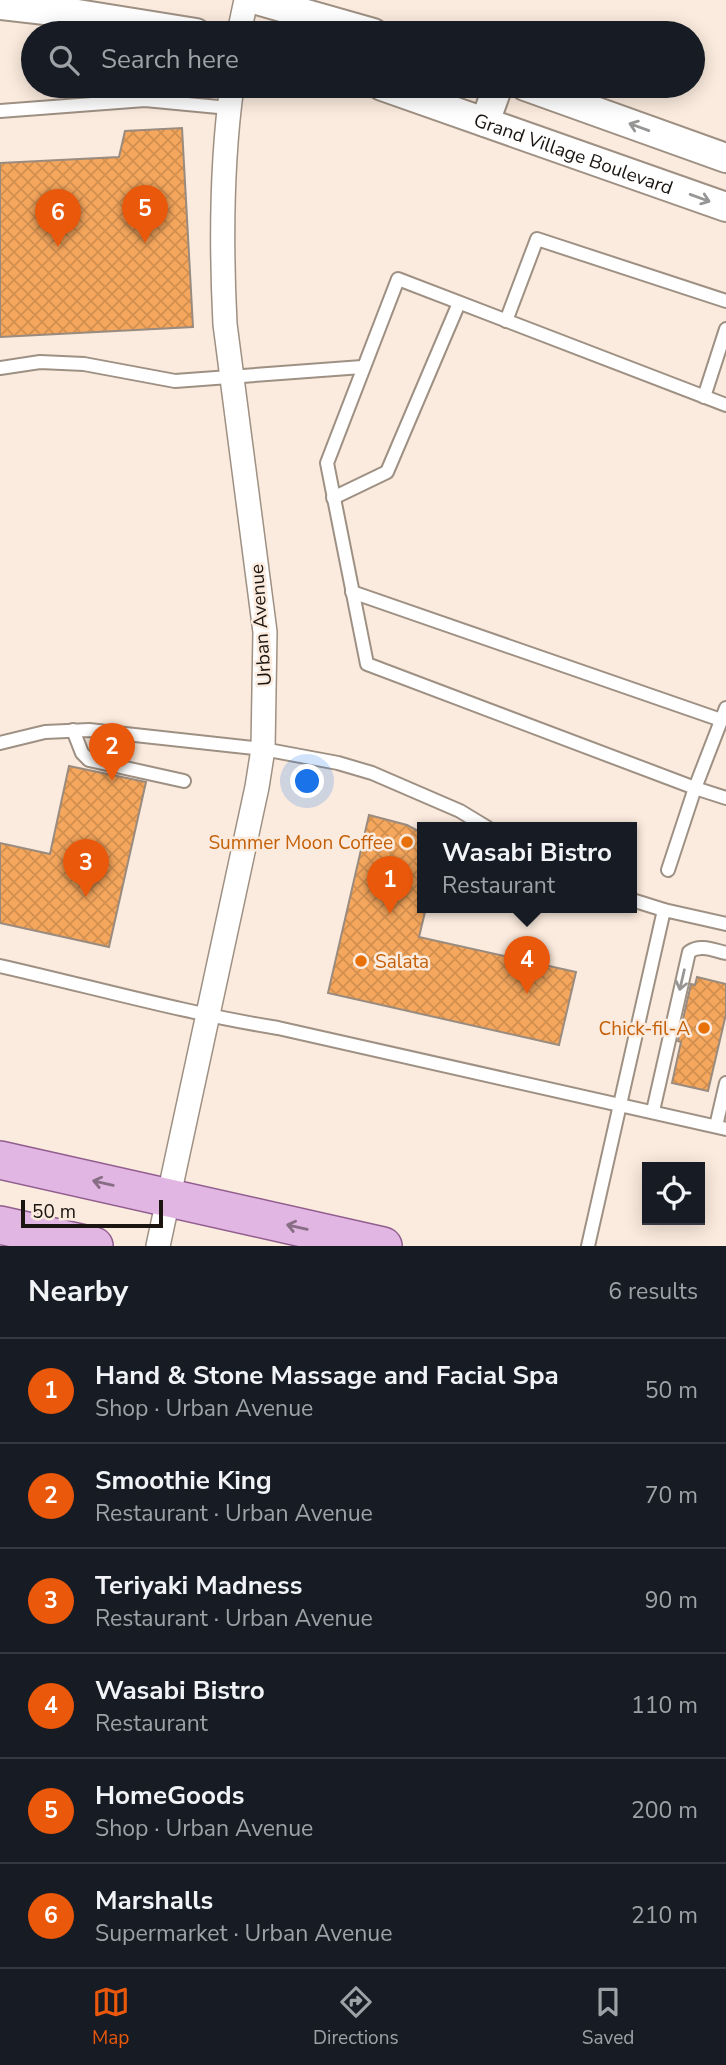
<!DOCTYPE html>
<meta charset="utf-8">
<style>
body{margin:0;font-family:"Nunito Sans",sans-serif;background:#20242c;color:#f1f3f6}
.controls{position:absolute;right:21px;bottom:21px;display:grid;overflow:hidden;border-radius:0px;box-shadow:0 4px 18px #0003}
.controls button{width:63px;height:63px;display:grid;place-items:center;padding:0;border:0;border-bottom:2px solid #363941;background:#171b24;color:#f1f3f6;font:35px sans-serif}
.scale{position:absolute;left:21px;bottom:18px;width:142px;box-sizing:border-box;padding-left:7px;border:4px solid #1b1511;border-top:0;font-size:19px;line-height:24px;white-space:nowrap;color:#1b1511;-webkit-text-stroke:5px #fbebde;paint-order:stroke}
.you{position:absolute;left:308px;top:782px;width:24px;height:24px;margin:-18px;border:5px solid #fff;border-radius:50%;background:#1a73e8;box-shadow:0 0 0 10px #1a73e833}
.badge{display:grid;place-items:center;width:46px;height:46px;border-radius:50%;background:#ea580c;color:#fff;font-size:23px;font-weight:700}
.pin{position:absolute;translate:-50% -58px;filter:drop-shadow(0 2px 4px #0008)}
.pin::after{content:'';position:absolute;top:37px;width:24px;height:21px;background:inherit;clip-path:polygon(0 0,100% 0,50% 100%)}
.popup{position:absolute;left:417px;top:822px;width:220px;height:91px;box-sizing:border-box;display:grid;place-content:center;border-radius:0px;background:#171b24;filter:drop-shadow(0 2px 5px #0005);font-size:23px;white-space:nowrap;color:#9ea1a6}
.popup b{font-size:26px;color:#f1f3f6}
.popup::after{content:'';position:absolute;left:50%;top:100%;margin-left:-14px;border:14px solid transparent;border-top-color:#171b24}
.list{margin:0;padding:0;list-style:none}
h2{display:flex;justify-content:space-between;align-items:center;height:91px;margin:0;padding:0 28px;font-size:30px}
h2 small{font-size:23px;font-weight:400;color:#9ea1a6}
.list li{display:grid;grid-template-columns:46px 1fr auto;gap:21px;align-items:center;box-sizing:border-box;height:105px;padding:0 28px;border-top:2px solid #363941}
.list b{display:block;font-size:26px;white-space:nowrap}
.list p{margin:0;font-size:23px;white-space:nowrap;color:#9ea1a6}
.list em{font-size:23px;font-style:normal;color:#9ea1a6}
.icon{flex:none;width:38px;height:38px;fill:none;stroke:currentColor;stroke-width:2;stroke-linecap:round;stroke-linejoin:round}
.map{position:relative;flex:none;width:726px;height:1246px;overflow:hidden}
.search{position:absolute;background:#171b24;box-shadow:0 4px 18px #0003;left:21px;right:21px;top:21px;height:77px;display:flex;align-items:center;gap:18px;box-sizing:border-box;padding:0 24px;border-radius:38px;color:#9ea1a6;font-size:26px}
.sheet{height:721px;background:#171b24}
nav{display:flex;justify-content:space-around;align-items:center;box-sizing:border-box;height:98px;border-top:2px solid #363941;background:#171b24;font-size:19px;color:#9ea1a6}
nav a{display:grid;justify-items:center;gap:4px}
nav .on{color:#ea580c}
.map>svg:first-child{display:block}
</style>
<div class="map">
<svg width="726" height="1246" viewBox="0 0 726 1246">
<defs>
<pattern id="building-cross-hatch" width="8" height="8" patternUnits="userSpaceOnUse" patternTransform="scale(1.75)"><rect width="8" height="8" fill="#f5a75d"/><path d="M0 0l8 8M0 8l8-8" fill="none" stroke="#d18f50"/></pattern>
</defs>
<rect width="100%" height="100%" fill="#fbebde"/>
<g fill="url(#building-cross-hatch)" stroke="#9a8b7f" stroke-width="2">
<polygon points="182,128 193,327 0,337 0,163 119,157 125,131"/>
<polygon points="69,766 146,782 109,947 0,923 0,843 50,854"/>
<polygon points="369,815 407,825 422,833 422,908 426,908 419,937 576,972 559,1045 328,993"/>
<polygon points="697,977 726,984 726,1014 708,1091 672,1083 681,1042 678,1041 691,984 695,985"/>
</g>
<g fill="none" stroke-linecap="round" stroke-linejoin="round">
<g stroke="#9e9083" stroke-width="16">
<g id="service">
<polyline points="0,111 145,100 229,108"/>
<polyline points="506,321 537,239 726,301"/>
<polyline points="0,368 40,362 84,364 175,381 362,367"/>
<polyline points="704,397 726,329"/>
<polyline points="726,405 398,279 327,463 367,664 695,788 726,708"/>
<polyline points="333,498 387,472 459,303"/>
<polyline points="352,592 721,720"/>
<polyline points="73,730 82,753 89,760 184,781"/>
<polyline points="0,743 45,732 89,730 263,749 338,763 372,773 460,811 488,828"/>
<polyline points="668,870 695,788 726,798"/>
<polyline points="632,900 664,910"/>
<path d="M0 966C93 987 184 1013 278 1028L726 1129"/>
<path d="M653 1111 689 952C700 944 713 950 726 953"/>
<polyline points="716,1126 726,1083"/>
<polyline points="588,1246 664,910 726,924"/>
</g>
</g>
<g stroke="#9e9083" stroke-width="26">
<g id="minor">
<polyline points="239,33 246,0"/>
<path d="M158 1246 257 787 263 749 265 632 225 324C221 245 221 165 232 86"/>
</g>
</g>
<g stroke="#9e9083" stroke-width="32">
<g id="tertiary">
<polyline points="257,0 373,33"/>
<polyline points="0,5 71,13 196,33"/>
<path id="s1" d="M382 86 726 207"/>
<polyline points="525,86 726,158"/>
<polyline points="485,122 498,86"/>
</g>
</g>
<g stroke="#905e8e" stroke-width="40">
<g id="primary">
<polyline points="0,1160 383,1246"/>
<polyline points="0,1225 94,1246"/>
</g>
</g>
<use href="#service" stroke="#fff" stroke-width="12"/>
<use href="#minor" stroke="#fff" stroke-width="23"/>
<use href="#tertiary" stroke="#fff" stroke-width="28"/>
<use href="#primary" stroke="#e2b6e3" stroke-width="37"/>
</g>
<defs><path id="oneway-shaft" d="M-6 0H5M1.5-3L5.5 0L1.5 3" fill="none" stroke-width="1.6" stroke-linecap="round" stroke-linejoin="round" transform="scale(1.75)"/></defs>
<g stroke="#989694">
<use href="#oneway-shaft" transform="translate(639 127) rotate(-160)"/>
<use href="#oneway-shaft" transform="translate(700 198) rotate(20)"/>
<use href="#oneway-shaft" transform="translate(682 980) rotate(103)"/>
</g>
<g stroke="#886e84">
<use href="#oneway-shaft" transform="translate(103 1183) rotate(-167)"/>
<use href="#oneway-shaft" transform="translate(297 1227) rotate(-167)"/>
</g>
<g fill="#e8710a" stroke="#fbebde" stroke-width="2.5">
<circle cx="407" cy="842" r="7"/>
<circle cx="361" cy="961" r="7"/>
<circle cx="704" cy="1028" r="7"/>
</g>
<g text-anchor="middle" stroke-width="5" stroke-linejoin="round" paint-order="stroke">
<g font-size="19" fill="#1b1511" stroke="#fbebde">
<text dy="7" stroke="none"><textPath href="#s1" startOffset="203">Grand Village Boulevard</textPath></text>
<text transform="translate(260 625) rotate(-94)" y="7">Urban Avenue</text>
</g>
<g font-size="19" fill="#c56008" stroke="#fbebde" text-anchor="end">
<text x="393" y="849">Summer Moon Coffee</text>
<text x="375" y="968" text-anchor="start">Salata</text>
<text x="690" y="1035">Chick-fil-A</text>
</g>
</g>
</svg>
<div class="controls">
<button><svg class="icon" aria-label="locate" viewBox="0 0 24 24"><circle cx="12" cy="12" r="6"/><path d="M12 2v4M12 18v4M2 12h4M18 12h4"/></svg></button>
</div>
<div class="scale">50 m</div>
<div class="you"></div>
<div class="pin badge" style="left:390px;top:914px">1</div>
<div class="pin badge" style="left:112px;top:781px">2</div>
<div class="pin badge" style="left:86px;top:897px">3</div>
<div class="pin badge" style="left:527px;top:994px">4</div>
<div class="popup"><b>Wasabi Bistro</b>Restaurant</div>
<div class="pin badge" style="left:145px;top:243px">5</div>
<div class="pin badge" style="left:58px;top:247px">6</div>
<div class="search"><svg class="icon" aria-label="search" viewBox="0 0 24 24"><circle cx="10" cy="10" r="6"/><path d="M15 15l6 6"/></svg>Search here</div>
</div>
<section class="sheet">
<h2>Nearby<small>6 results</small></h2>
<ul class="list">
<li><span class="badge">1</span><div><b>Hand &amp; Stone Massage and Facial Spa</b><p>Shop · Urban Avenue</p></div><em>50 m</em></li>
<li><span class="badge">2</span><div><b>Smoothie King</b><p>Restaurant · Urban Avenue</p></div><em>70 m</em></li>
<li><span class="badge">3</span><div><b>Teriyaki Madness</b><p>Restaurant · Urban Avenue</p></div><em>90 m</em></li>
<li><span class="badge">4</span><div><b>Wasabi Bistro</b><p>Restaurant</p></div><em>110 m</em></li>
<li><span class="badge">5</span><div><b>HomeGoods</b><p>Shop · Urban Avenue</p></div><em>200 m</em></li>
<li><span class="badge">6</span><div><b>Marshalls</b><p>Supermarket · Urban Avenue</p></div><em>210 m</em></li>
</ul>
</section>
<nav>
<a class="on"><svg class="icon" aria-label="map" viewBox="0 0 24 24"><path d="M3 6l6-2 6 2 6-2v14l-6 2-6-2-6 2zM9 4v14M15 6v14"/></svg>Map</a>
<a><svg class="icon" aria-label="directions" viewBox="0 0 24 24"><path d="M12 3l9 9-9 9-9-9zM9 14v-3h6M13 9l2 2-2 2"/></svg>Directions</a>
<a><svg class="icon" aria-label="saved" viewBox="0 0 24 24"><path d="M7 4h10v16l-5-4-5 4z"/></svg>Saved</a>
</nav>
